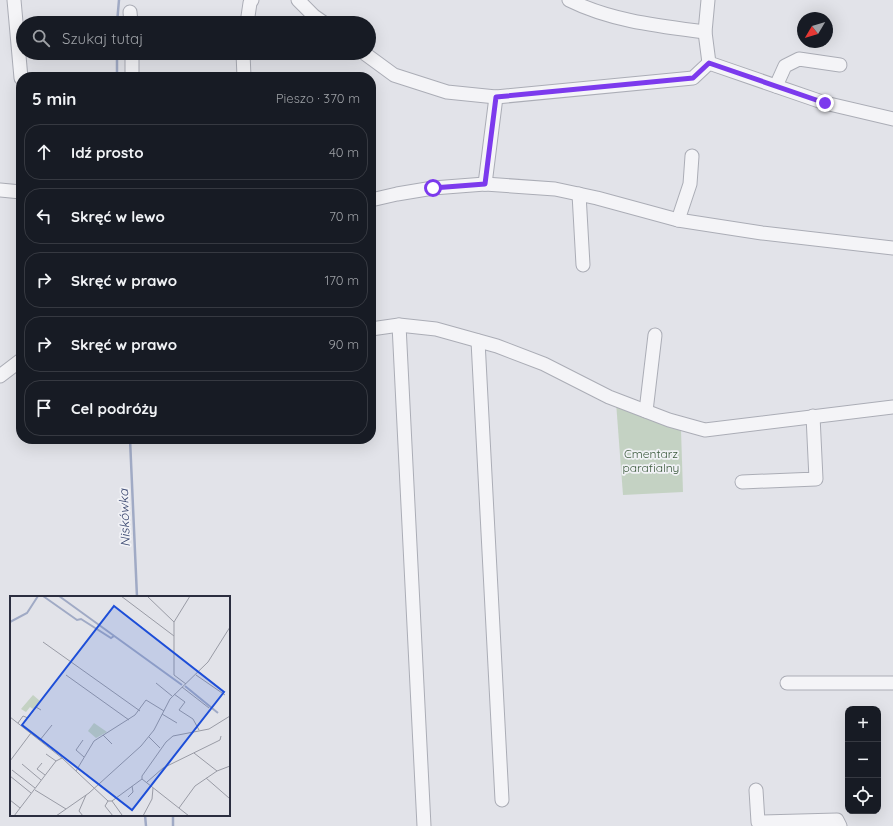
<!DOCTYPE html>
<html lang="pl">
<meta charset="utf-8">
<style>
body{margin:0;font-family:Quicksand,sans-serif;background:#20242c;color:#f1f3f6}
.controls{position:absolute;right:12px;bottom:12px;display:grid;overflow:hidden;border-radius:8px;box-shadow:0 4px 16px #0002}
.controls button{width:36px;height:36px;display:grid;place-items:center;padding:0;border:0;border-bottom:1px solid #363941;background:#171b24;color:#f1f3f6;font:20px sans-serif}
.compass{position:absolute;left:797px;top:12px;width:36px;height:36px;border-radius:50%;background:#171b24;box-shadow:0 4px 16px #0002;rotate:232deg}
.stop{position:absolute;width:12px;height:12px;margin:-9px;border:3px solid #7c3aed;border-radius:50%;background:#fff}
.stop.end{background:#7c3aed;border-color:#fff;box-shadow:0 1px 4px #0008}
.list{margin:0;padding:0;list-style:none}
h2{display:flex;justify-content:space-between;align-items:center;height:52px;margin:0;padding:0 16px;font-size:17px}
h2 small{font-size:13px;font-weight:400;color:#9ea1a6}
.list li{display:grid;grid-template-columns:26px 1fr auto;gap:12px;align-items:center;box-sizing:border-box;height:56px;margin:0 8px 8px;padding:0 8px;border:1px solid #363941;border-radius:16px}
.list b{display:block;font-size:15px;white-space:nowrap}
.list em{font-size:13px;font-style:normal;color:#9ea1a6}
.icon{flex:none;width:22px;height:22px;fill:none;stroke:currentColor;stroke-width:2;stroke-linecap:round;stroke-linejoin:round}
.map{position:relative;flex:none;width:893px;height:826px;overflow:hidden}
.search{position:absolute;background:#171b24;box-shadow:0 4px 16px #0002;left:16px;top:16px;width:360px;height:44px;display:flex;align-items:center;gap:10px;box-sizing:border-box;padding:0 14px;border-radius:22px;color:#9ea1a6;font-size:15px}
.panel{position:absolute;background:#171b24;box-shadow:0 4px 16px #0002;left:16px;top:72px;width:360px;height:372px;border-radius:16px}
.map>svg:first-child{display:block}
</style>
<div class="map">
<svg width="893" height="826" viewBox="0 0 893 826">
<rect width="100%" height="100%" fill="#e2e3e9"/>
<polygon fill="#c4d2c3" points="616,402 681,430 683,492 623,495"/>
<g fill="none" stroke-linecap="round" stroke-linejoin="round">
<g stroke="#a0aac5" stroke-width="2.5">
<polyline points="117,23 119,0"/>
<polyline points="117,53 117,77"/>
<polyline points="130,439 137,597"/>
<polyline points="145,815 146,826"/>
<polyline points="173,815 173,826"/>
</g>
<g stroke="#abadb6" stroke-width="15">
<g id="minor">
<polyline points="14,0 21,78"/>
<polyline points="298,0 314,16 324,23"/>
<path d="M569 0C611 21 659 26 705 32"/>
<polyline points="708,0 705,32 709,63 825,103 893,119"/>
<polyline points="130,12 131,23"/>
<polyline points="247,23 250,3 252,0"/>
<polyline points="132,53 132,77"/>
<polyline points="243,53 244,77"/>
<polyline points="364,53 394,75 447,92 496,97 693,78 709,63"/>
<polyline points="776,86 785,66 799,59 840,65"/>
<polyline points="485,184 496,97"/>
<polyline points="0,190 21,192"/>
<polyline points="579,194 583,265"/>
<polyline points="371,200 397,194 433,188 485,184 555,189 597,198 678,220 762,233 893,248"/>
<polyline points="678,220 690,184 692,156"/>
<polyline points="399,325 424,826"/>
<polyline points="371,329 399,325 436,329 497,346 544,364 609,397 669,420 705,430 893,407"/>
<polyline points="478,341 502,800"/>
<polyline points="0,376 21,360"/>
<polyline points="646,411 655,335"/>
<polyline points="742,482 816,479 813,416"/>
<polyline points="787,683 893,683"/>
<polyline points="756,790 758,822 837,820 840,826"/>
</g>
</g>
<use href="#minor" stroke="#f4f4f7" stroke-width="13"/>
</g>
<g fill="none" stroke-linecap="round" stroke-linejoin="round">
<polyline stroke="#7c3aed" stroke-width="5" points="433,188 485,184 496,97 693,78 709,63 825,103"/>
</g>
<g text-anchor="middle" stroke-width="3.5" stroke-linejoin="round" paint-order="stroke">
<g font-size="12" fill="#3a593b" stroke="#f1f2f6">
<text x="651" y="458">Cmentarz<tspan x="651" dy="14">parafialny</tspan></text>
</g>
<g font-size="13" font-style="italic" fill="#39466f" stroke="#f1f2f6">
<text transform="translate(124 518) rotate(-92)" y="5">Niskówka</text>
</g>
</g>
<g transform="translate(10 596)">
<rect width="220" height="220" fill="#e2e3e9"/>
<path d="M23 99 30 105 23 113 20 111 16 116 11 113ZM84 127 97 136 86 142 78 135Z" fill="#c4d2c3"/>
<path fill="none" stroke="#a0aac5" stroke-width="2" d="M33 0 67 24 71 23 101 42 104 40M49 0 172 89M0 26 17 17 28 0M175 90 208 117"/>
<path fill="none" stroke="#999ba5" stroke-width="1" d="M111 0 164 40M137 0 164 26V79L176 88M164 26 180 0M33 46 130 115M56 79 119 124M186 79 215 99M146 87 162 100M172 91 199 112M164 98 175 106 169 114 183 123 189 134M152 118 167 127M0 121 52 162 98 205H102L132 183 179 220M8 127 13 120 18 122 26 111 31 114M93 139 102 148M139 141 150 152M30 144 42 129M73 144 66 154 74 161M184 157 207 175 220 170M36 158 46 165M0 165 21 137M32 167 27 173 35 179M12 168 31 184M2 174 25 192M66 175 84 145 125 119 136 104 154 115M0 180 21 197M196 182 219 202M132 183V180L156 146 163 140 199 133 220 120M137 186 153 172 210 144 211 140M25 194 56 213M118 201 123 196 122 190M0 204 10 212M98 205 95 210 103 220M102 205 112 219M169 212 185 190 207 175M4 220 46 165 52 162M46 220 79 197 131 150 144 134 160 103 198 66 220 31M73 220 69 215 76 199M133 220 142 203 143 192"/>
<path fill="#1d4ed8" fill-opacity="0.15" stroke="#1d4ed8" stroke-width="2" d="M104 10 214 96 122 214 12 129Z"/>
<rect width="220" height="220" fill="none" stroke="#2b2e3f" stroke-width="2"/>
</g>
</svg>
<div class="controls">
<button>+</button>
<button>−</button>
<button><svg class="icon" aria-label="locate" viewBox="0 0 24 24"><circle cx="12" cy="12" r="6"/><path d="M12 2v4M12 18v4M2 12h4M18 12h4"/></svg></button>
</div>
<svg class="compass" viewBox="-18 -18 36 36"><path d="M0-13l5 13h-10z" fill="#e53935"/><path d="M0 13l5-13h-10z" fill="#9ea1a6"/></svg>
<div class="stop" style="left:433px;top:188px"></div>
<div class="stop end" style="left:825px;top:103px"></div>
<div class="search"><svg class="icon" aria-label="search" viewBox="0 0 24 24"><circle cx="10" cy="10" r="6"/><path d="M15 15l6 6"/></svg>Szukaj tutaj</div>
<section class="panel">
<h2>5 min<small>Pieszo · 370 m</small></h2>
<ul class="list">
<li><svg class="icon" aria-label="ahead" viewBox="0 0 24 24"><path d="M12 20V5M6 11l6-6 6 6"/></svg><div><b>Idź prosto</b></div><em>40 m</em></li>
<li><svg class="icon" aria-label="left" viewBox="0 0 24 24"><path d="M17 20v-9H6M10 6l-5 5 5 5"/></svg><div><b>Skręć w lewo</b></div><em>70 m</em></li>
<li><svg class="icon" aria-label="right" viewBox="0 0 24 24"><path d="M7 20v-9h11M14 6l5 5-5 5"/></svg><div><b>Skręć w prawo</b></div><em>170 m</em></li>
<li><svg class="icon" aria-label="right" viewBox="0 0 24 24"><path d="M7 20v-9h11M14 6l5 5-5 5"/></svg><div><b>Skręć w prawo</b></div><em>90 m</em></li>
<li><svg class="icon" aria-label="arrive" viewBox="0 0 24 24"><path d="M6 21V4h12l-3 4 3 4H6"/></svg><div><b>Cel podróży</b></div></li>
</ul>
</section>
</div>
